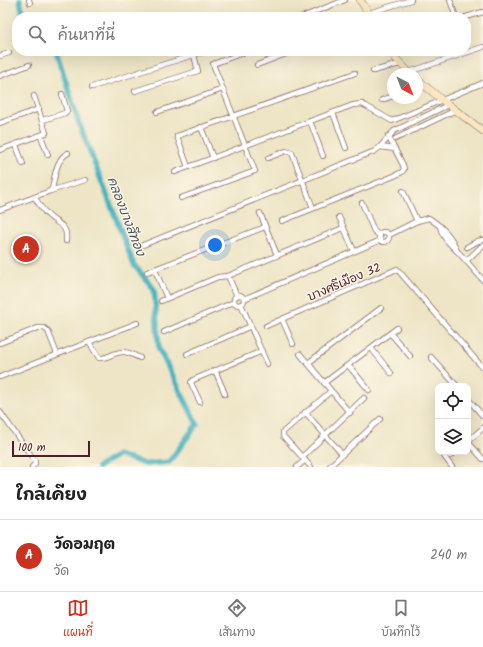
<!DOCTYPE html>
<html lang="th">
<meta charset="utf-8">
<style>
body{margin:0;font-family:Kalam,"Playpen Sans Thai",sans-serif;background:#f2f2f2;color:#222}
.controls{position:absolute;right:12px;bottom:12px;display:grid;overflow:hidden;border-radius:8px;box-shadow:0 4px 16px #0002}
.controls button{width:36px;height:36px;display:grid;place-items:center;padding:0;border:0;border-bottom:1px solid #e0e0e0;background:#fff;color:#222;font:20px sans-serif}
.compass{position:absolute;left:387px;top:68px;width:36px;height:36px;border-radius:50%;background:#fff;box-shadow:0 4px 16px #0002;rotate:138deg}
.scale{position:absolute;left:12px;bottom:10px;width:78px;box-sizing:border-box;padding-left:4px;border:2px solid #4a1f2b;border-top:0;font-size:11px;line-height:14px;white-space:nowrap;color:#4a1f2b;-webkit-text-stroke:3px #fcf5e5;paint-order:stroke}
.you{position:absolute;left:215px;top:245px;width:14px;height:14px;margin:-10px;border:3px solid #fff;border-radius:50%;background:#1a73e8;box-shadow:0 0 0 6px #1a73e833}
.badge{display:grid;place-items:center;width:26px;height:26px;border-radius:50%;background:#c8321e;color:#fff;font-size:13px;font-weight:700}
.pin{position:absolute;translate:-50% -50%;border:2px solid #fff;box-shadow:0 1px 4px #0006}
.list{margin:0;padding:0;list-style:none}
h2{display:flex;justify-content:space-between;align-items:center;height:52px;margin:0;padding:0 16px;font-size:17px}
h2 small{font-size:13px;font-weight:400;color:#767676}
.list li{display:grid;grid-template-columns:26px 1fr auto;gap:12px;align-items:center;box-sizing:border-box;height:72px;padding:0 16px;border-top:1px solid #e0e0e0}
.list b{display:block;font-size:15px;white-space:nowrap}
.list p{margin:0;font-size:13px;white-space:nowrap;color:#767676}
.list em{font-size:13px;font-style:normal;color:#767676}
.icon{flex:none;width:22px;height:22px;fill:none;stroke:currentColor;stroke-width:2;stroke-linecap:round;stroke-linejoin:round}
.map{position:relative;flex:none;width:483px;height:467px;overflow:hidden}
.search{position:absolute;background:#fff;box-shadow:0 4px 16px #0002;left:12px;right:12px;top:12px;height:44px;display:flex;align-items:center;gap:10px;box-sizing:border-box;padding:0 14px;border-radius:16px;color:#767676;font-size:15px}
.sheet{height:124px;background:#fff}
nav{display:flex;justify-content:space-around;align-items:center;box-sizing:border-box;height:56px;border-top:1px solid #e0e0e0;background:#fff;font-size:11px;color:#767676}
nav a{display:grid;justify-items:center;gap:2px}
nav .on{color:#c8321e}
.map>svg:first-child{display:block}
</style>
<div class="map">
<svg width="483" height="467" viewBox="0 0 483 467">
<rect width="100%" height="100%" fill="#fcf5e5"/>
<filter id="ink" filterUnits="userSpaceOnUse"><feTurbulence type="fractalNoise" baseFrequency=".025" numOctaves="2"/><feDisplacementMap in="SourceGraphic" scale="8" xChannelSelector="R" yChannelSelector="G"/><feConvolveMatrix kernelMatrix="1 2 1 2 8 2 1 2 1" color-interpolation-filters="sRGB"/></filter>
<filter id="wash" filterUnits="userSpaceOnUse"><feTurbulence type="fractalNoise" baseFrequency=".012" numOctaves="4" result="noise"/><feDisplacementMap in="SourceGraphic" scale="16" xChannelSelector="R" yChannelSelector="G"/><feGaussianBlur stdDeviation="0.9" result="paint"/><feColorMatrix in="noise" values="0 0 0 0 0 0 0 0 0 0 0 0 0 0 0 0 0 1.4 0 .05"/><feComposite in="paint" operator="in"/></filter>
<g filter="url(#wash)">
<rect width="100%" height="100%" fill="#eee5c6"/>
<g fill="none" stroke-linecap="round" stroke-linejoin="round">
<g stroke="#42b1bf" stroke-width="5.5">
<polyline points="20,0 23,14 26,17"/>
<polyline points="56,51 79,123 134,265 154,289 159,349 197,424 169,462 145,464 118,455 98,467"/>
</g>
</g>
</g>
<g filter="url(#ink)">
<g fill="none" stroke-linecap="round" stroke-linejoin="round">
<g stroke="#836461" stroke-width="6">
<g id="street">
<polyline points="29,0 30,3"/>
<polyline points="450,0 456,17"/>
<polyline points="369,13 411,0"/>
<polyline points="302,17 345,0"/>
<polyline points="466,17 483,12"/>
<polyline points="0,56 9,53"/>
<polyline points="257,65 294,51"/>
<polyline points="373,71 400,64"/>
<polyline points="409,72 483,47"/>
<polyline points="0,76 29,65"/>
<polyline points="92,87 206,51"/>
<polyline points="417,87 424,85"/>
<polyline points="135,91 198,71 194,55"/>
<polyline points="382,100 393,96"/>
<polyline points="157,112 223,89"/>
<polyline points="333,113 346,148"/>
<polyline points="43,120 65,113 67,111 62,94"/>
<polyline points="310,121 323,156"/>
<polyline points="0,123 39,109"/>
<polyline points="201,127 213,158"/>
<polyline points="41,136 48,155"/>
<polyline points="395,139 456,110"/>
<polyline points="16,145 23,164"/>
<polyline points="380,147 395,149"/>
<polyline points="0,150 46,133 34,96"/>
<polyline points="268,158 286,151 292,153 313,208"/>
<polyline points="188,167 177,136 355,73"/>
<polyline points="175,172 353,105 362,104 366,106 392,121 483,83"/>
<polyline points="50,191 85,180"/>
<polyline points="403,191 417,221"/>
<path d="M35 198C39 204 43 211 49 216 58 225 68 224 66 241"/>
<polyline points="181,198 255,171 213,64 248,51"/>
<polyline points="362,203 374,231 380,236"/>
<path d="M0 210 50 191 52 189C55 176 56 159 68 153"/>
<polyline points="260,213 277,255"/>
<polyline points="339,217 354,251"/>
<polyline points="282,221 394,176 402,172 404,169 403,165 388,136"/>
<path d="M440 226C442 238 451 245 460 254 467 262 475 271 483 280"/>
<circle cx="384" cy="237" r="5"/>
<path d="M389 235 417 221 429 218C442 227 452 236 457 251"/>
<polyline points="138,247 375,151 380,147 394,131 448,105"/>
<polyline points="467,247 478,241 483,240"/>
<polyline points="466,261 483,245"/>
<polyline points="155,270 167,298"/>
<polyline points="147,272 265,227"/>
<polyline points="228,276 237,296"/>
<circle cx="239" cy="300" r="5"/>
<polyline points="244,299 381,240"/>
<polyline points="161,301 218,277 228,276 343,228"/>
<polyline points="241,304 267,364"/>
<polyline points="282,319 293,344"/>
<polyline points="266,326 397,269 483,368"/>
<polyline points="164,332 234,302"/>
<polyline points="391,334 410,356"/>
<path d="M89 342 99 358C108 359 115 351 124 352 129 352 135 356 140 358"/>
<polyline points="0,343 38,328 44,328 48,331 57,354"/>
<polyline points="371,348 391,373"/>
<polyline points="187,354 251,326"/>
<polyline points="300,354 350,413"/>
<polyline points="431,357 457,386"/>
<polyline points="308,363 381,308"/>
<polyline points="348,365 369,390"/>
<polyline points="215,370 225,394"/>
<polyline points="0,377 137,323"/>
<polyline points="324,383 397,328"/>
<polyline points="468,399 483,416"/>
<polyline points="200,402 192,385 191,382 193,380 262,351"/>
<polyline points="0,412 35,461 35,464 32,467"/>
<polyline points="305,412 342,454"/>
<polyline points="468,441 483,428"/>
<polyline points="468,442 483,459"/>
<polyline points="441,452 452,467"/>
<polyline points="450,456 455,452"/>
<polyline points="302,457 364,398"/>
<polyline points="297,467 305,460"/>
<polyline points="311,467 283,436 283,432 331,391"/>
<polyline points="329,467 380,419"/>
</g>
</g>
<g stroke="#836461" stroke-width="8">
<g id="secondary">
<polyline points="360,0 371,17"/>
<polyline points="390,51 398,61 411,74"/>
<polyline points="417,79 442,100 483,131"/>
</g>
</g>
<use href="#street" stroke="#fff" stroke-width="4.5"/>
<use href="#secondary" stroke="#f9e7c3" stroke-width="7"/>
</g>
</g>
<g text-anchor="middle" stroke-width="3" stroke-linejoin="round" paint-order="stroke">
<g font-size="12" fill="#4a1f2b" stroke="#fcf5e5">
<text transform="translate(344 282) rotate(-23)" y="4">บางศรีเมือง 32</text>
</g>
<g font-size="13" font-style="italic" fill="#475966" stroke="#fcf5e5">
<text transform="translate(127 216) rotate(69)" y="5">คลองบางสีทอง</text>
</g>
</g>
</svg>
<div class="controls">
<button><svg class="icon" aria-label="locate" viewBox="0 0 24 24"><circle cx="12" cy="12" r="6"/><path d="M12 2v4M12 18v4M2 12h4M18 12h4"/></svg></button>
<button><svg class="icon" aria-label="layers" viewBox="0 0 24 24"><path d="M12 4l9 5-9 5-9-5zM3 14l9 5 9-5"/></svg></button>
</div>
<svg class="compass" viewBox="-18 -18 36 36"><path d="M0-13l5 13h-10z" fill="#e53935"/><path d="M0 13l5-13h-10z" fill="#767676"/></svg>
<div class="scale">100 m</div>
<div class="you"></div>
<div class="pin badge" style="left:26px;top:249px">A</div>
<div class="search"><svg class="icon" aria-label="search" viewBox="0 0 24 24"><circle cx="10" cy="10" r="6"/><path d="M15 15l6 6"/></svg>ค้นหาที่นี่</div>
</div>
<section class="sheet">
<h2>ใกล้เคียง<small></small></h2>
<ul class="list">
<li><span class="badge">A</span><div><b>วัดอมฤต</b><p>วัด</p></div><em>240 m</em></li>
</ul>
</section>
<nav>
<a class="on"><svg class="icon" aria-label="map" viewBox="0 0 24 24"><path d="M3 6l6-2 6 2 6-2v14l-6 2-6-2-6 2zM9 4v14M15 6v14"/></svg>แผนที่</a>
<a><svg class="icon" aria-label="directions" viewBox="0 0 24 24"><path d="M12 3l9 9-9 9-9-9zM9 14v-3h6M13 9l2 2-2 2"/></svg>เส้นทาง</a>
<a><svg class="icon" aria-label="saved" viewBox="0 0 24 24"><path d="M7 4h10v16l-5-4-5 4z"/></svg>บันทึกไว้</a>
</nav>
